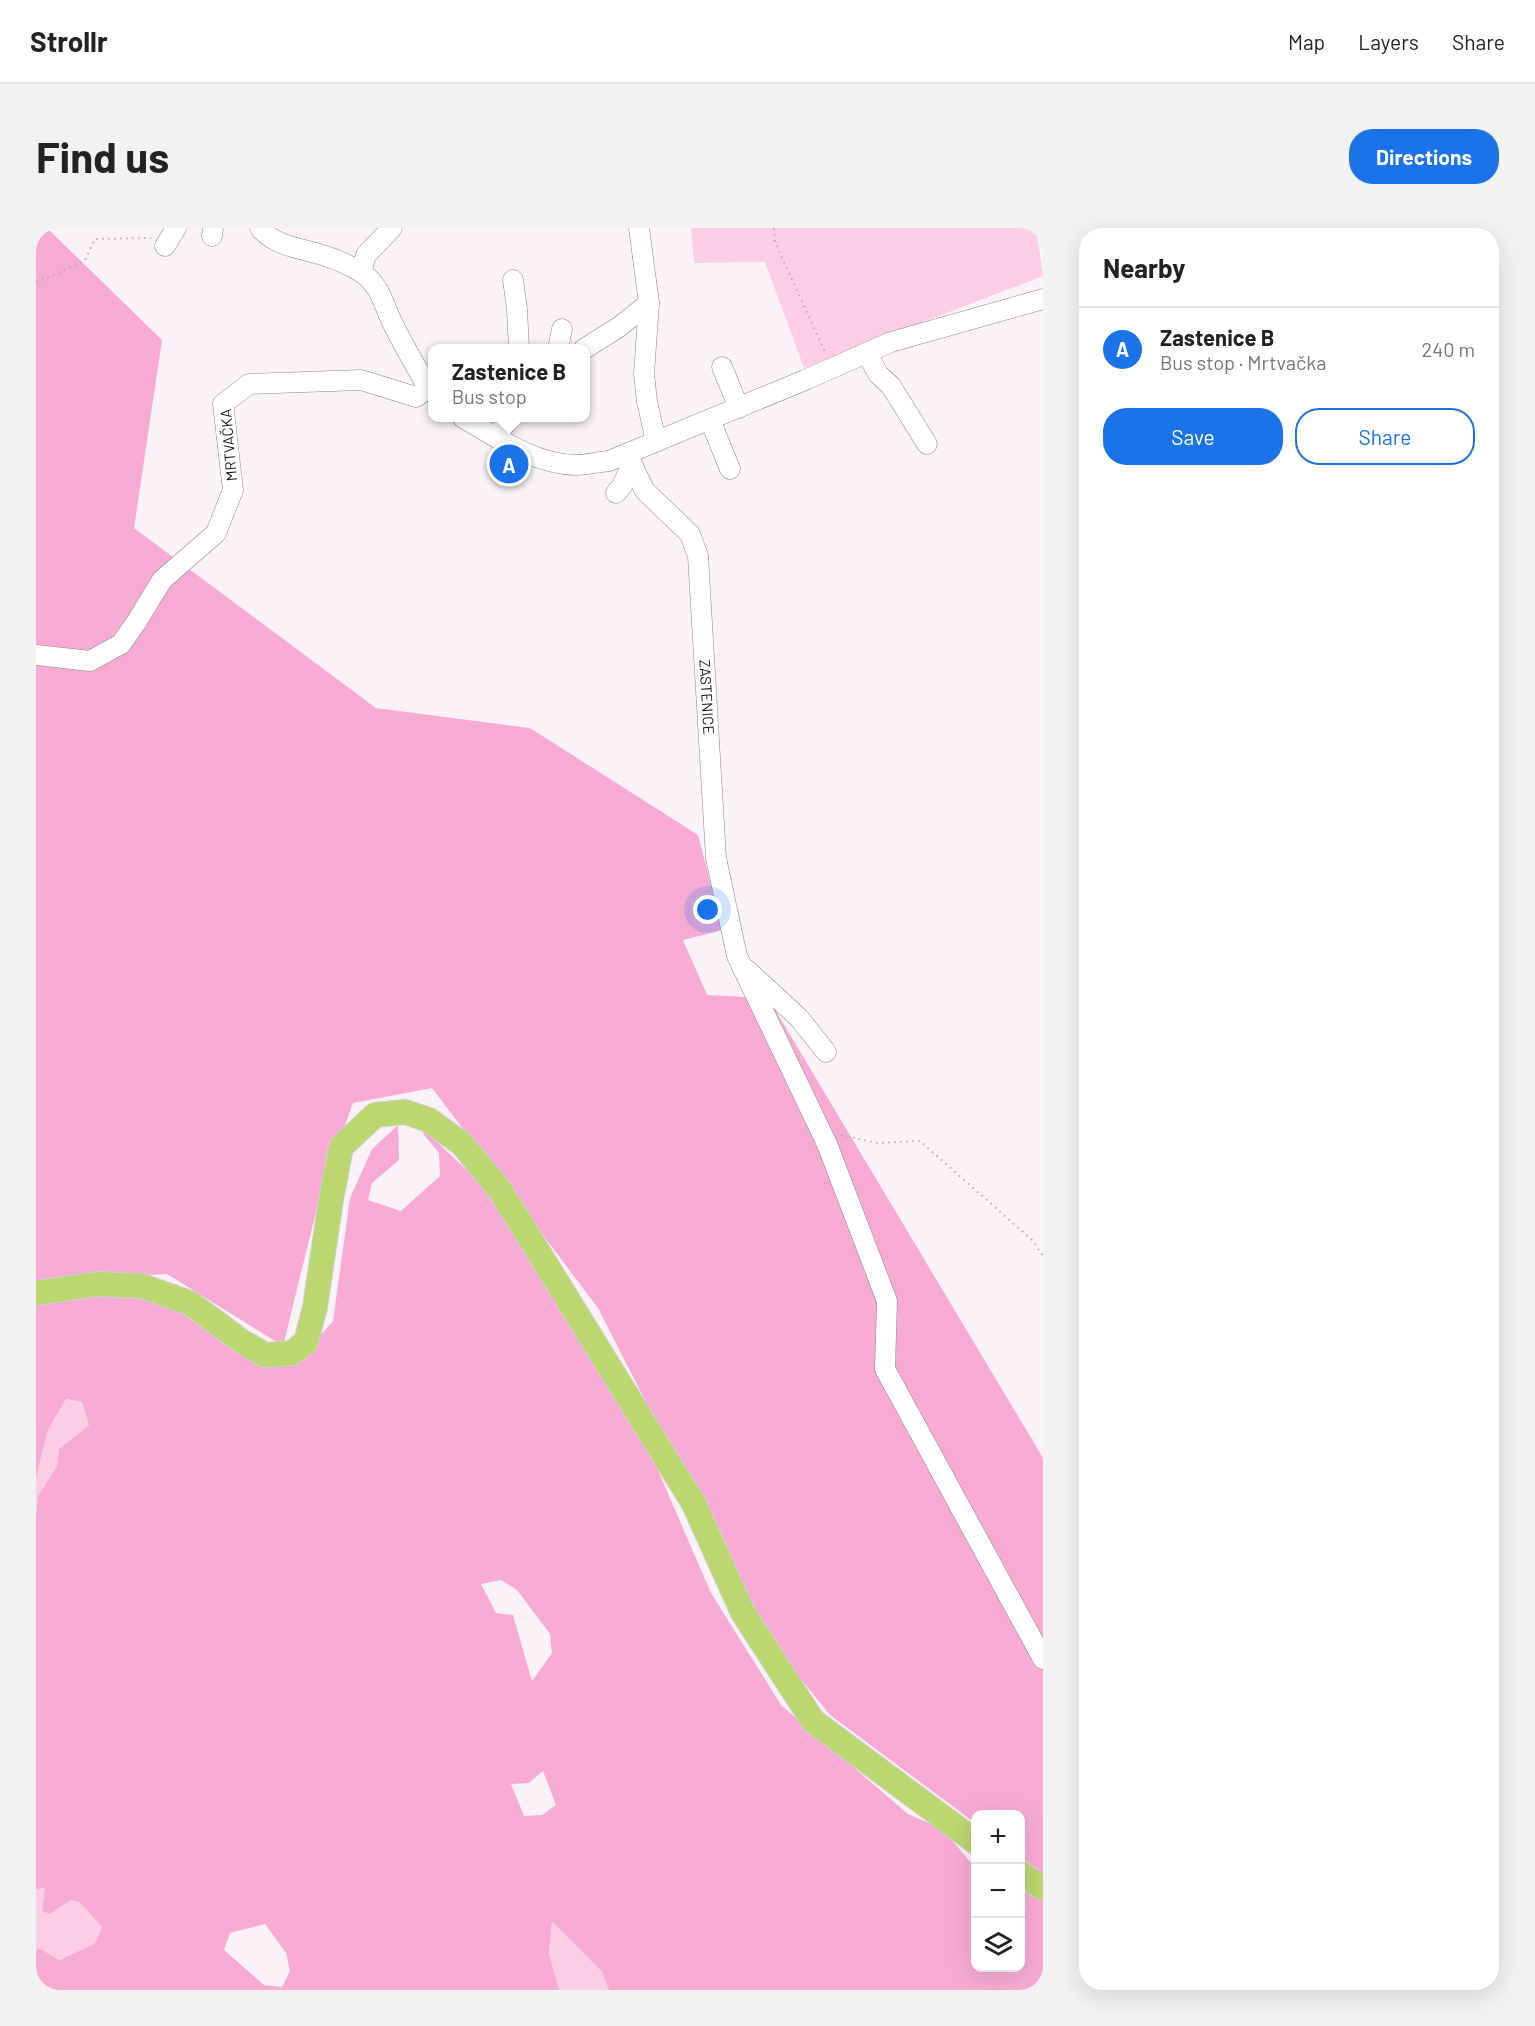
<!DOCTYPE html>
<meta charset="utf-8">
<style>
body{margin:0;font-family:Barlow,sans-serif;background:#f2f2f2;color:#222}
.controls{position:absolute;right:18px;bottom:18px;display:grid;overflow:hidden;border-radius:12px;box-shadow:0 6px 24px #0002}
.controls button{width:54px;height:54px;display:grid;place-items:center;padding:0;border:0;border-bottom:2px solid #e0e0e0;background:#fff;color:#222;font:30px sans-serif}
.you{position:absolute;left:672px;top:682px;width:21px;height:21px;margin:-15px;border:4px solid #fff;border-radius:50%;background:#1a73e8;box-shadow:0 0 0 9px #1a73e833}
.badge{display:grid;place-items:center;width:39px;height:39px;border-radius:50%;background:#1a73e8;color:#fff;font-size:20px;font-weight:700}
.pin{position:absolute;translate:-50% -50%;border:3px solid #fff;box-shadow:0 2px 6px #0006}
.popup{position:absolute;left:392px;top:116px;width:162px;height:78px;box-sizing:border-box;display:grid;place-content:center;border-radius:12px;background:#fff;filter:drop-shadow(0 2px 4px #0005);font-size:20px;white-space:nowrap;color:#767676}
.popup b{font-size:22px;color:#222}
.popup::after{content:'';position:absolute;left:50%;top:100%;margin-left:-12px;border:12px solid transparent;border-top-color:#fff}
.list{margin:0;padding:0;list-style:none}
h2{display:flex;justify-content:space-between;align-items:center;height:78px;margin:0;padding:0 24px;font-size:26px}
h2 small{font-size:20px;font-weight:400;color:#767676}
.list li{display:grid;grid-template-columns:39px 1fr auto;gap:18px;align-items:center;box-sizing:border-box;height:84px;padding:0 24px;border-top:2px solid #e0e0e0}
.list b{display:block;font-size:22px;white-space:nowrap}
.list p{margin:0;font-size:20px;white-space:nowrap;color:#767676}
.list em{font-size:20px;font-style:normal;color:#767676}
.actions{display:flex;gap:12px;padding:18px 24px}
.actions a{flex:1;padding:14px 0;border:2px solid #1a73e8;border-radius:24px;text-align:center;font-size:21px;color:#1a73e8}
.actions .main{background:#1a73e8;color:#fff}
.icon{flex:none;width:33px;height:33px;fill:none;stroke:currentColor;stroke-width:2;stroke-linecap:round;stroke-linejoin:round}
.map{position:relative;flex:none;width:1007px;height:1762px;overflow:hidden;border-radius:24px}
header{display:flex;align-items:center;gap:36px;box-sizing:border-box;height:84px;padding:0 30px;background:#fff;border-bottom:2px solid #e0e0e0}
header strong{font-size:28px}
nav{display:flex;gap:33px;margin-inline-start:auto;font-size:21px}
.intro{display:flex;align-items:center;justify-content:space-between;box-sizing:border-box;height:144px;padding:0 36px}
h1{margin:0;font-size:42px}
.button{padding:15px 27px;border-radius:24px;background:#1a73e8;color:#fff;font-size:21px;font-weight:700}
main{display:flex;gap:36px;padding:0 36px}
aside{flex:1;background:#fff;border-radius:24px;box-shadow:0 6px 24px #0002}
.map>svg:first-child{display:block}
</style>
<header>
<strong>Strollr</strong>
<nav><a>Map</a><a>Layers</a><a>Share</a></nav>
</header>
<div class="intro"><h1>Find us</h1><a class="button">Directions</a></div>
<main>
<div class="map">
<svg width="1007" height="1762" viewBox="0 0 1007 1762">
<rect width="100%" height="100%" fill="#faf2f6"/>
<g fill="#fccee6">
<polygon points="655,0 1000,0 1007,48 768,140 729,34 658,35"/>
<polygon points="30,1171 46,1174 53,1197 23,1221 21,1238 2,1268 0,1286 0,1249 12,1202"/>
<polygon points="10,1660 14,1686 35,1672 43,1674 66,1699 59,1715 24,1732 3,1721 0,1724 0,1661"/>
<polygon points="516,1692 566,1744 573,1762 523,1762 520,1759 513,1726"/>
</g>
<g fill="#f7abd4" fill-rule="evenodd">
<polygon points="0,0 11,0 126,112 98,300 340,480 494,500 662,607 687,702 647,712 671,767 732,770 1007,1230 1007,1646 985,1629 984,1586 940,1586 939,1595 794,1487 728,1406 562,1080 396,860 317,875 284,968 247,1118 131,1046 0,1052"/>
<path d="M380 894 475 984 586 1159 675 1365 745 1477 872 1586 907 1601 939 1640 940 1740H984L985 1658 1007 1669V1762H573L566 1744 516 1693 513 1726 523 1762H0V1724L2 1720 24 1732 59 1715 66 1699 43 1674 35 1672 14 1686 6 1683 9 1660 0 1661V1286L2 1268 21 1238 23 1221 53 1197 46 1174 30 1171 12 1202 0 1249V1074L75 1064 149 1079 261 1134 297 1093 314 970 336 921 362 897 363 932 336 955 332 972 365 983 404 948 403 925 389 908ZM465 1352 481 1362 514 1406 516 1425 496 1453 477 1387 460 1385 445 1356ZM507 1543 520 1577 506 1587 488 1588 475 1556 493 1555ZM229 1696 250 1725 254 1743 246 1759 228 1757 188 1722 194 1705Z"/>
</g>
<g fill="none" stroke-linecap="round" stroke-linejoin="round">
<g stroke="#8c8588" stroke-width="21">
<g id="minor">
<path d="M224 0C241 21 271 20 295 30 305 33 316 39 325 44 344 57 347 75 356 94 367 117 380 138 392 160L396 164"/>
<polyline points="603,0 613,75 608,146 611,173 620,214"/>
<polyline points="176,8 177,0"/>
<polyline points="129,18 140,0"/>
<polyline points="325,44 330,27 356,0"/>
<polyline points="477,52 481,81 483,121"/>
<polyline points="522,121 526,101"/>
<polyline points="548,121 583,99 613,75"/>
<polyline points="831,125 842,146 855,158 891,216"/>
<polyline points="686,139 703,180"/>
<path d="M427 190C463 210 497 236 540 237 550 237 562 234 573 233L769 152 855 114 1007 71"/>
<polyline points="674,192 694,241"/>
<polyline points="459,209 474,190"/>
<path id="s1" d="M591 226 609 263 654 306 662 328 680 630 701 728 791 916 851 1073 849 1141 1007 1431"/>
<polyline points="580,265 586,258 596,236"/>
<polyline points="0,427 54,433 85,416 101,393 126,352 180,305 197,262 187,176 213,156 325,152 380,169 392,160"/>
<polyline points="711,742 763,790 790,824"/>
</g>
</g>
<g stroke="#d1d1d1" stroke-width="26">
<g id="major">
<polyline points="0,1065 61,1056 106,1058 154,1075 205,1113 229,1127 256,1125 270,1114 279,1079 295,972 305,919 339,887 369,884 393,892 426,916 464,962 658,1276 707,1385 777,1493 940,1614"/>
<polyline points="984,1645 1007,1660"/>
</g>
</g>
<g stroke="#b3adb0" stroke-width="2" stroke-dasharray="1.5 4.5" stroke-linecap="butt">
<polyline points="738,0 739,14 789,124"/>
<polyline points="0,53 10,51 49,32 59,11 115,10"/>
<polyline points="805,907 841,915 884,913 996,1012 1007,1028"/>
</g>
<use href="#minor" stroke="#fff" stroke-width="20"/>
<use href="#major" stroke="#bcd670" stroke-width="24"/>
</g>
<g text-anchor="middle" stroke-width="6" stroke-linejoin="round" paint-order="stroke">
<g font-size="15" fill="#191718" stroke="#fff">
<text transform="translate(193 217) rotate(-95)" y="5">MRTVAČKA</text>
<text dy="5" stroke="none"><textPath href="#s1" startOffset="268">ZASTENICE</textPath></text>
</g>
</g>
</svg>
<div class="controls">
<button>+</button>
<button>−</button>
<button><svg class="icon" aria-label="layers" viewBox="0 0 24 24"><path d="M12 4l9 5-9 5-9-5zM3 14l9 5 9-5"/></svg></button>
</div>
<div class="you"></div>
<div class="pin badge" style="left:473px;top:236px">A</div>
<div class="popup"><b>Zastenice B</b>Bus stop</div>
</div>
<aside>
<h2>Nearby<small></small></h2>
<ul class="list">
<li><span class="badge">A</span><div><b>Zastenice B</b><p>Bus stop · Mrtvačka</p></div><em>240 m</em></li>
</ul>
<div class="actions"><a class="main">Save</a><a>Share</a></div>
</aside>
</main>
